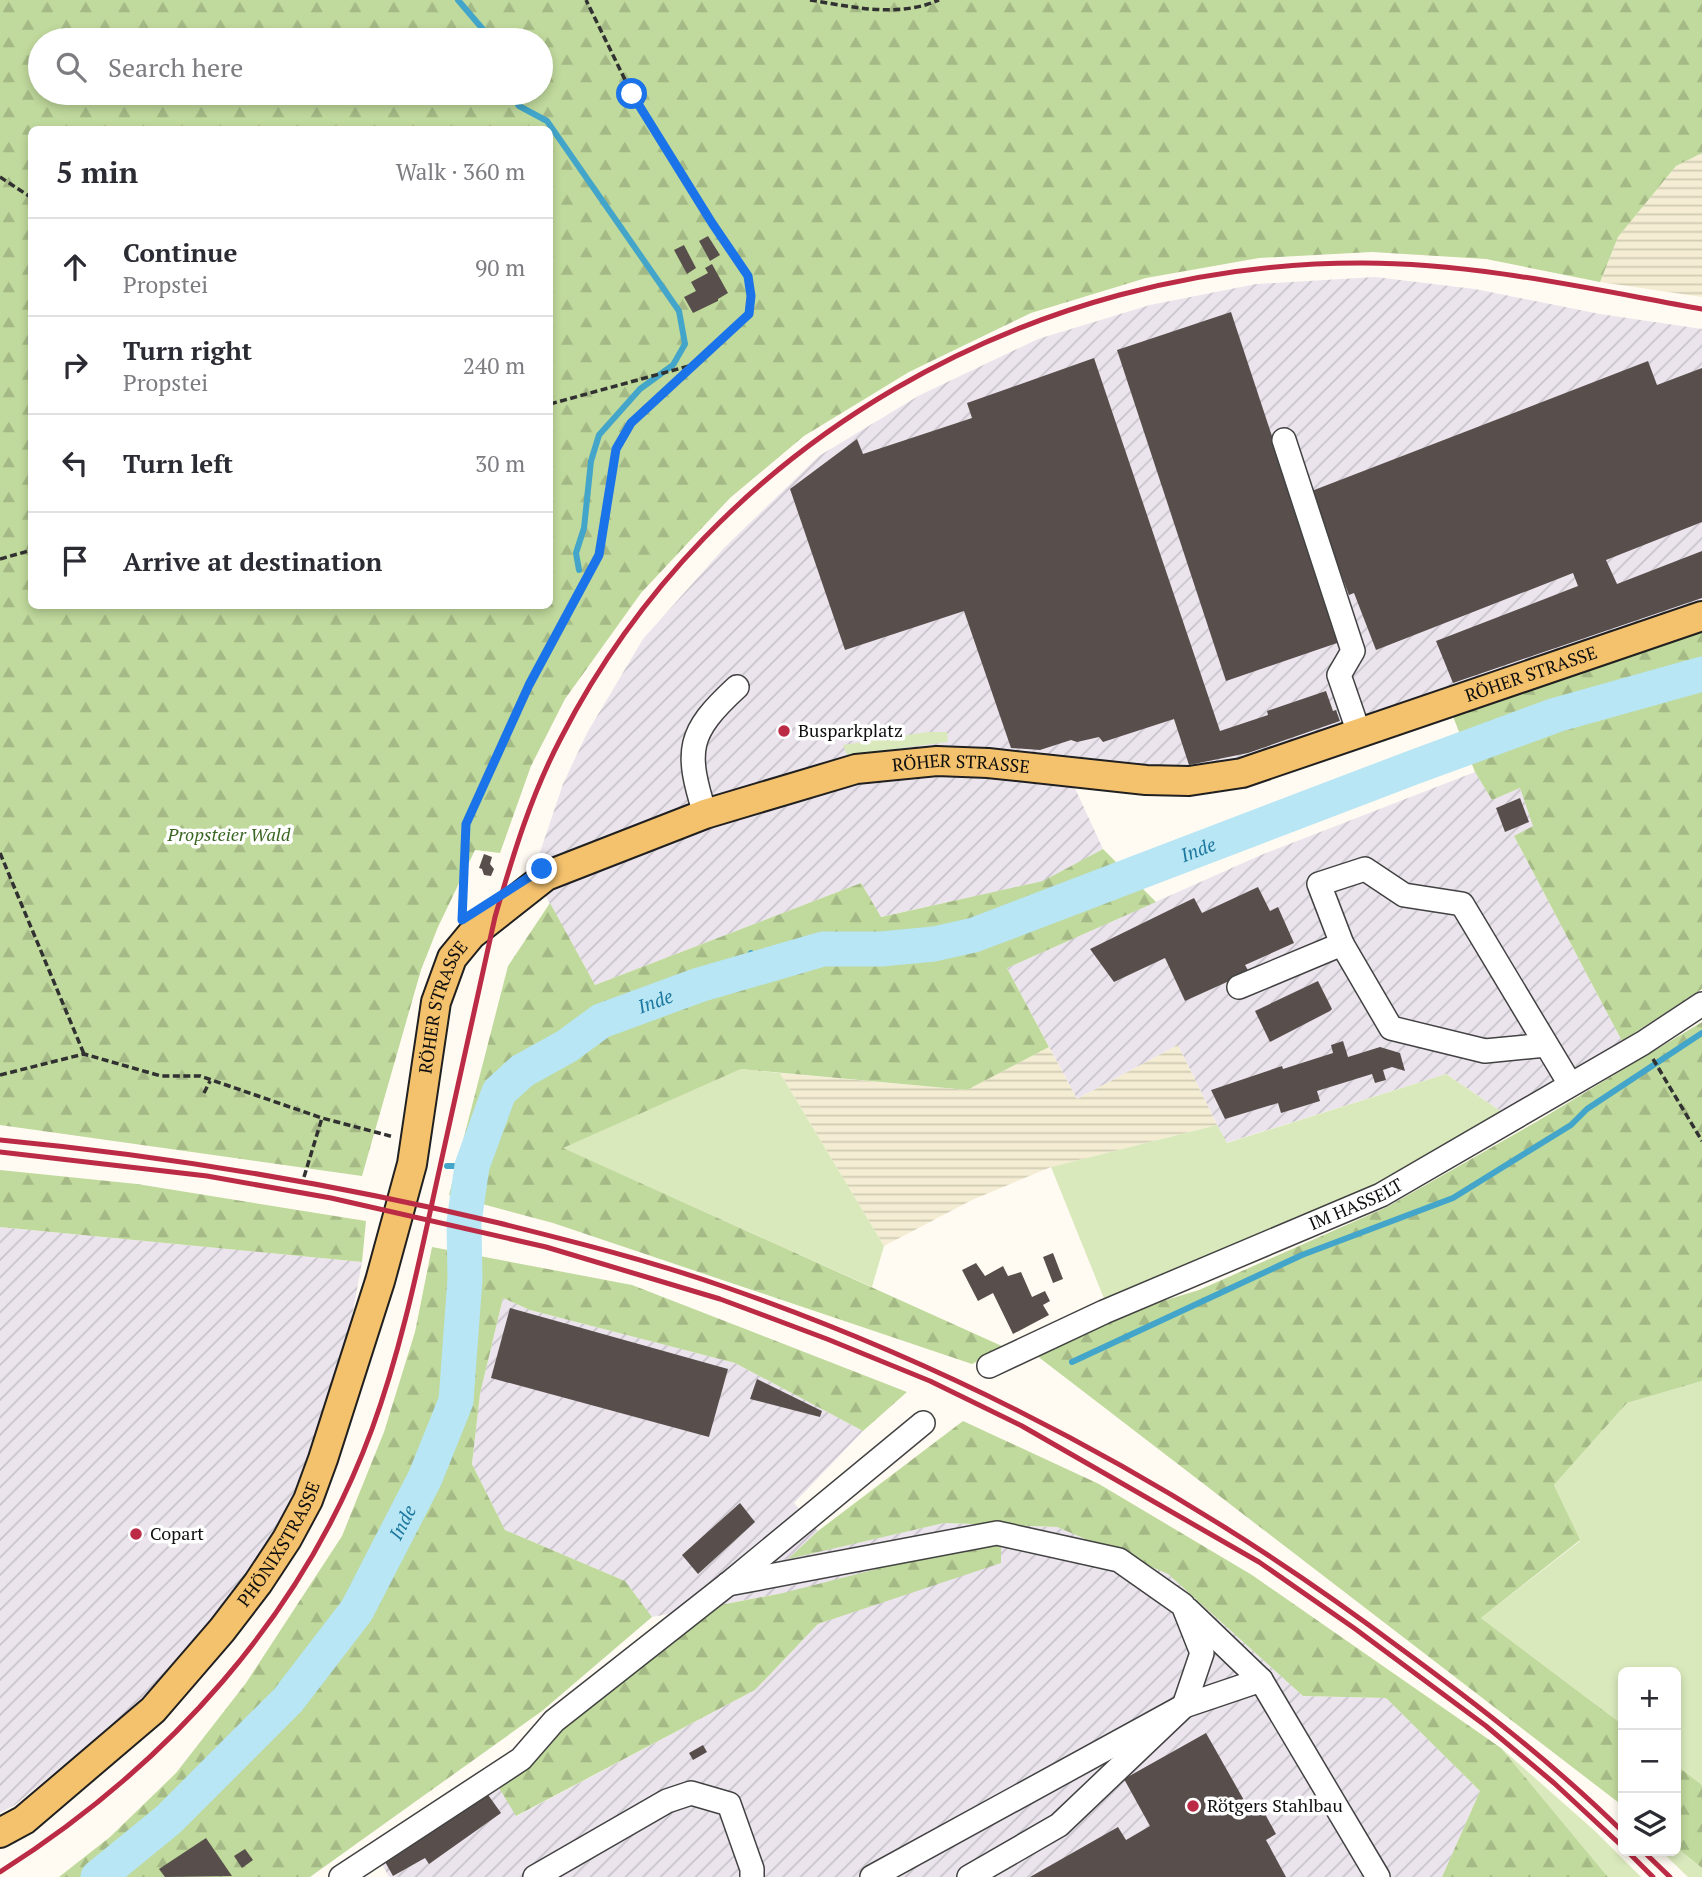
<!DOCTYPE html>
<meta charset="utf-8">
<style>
body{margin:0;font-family:"PT Serif",serif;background:#f7f7f7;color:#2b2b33}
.controls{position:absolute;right:21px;bottom:21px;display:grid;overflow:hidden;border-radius:10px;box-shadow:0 4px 10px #0003}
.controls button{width:63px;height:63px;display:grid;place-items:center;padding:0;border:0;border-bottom:2px solid #e1e1e2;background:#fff;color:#2b2b33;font:35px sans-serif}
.stop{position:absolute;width:21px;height:21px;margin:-16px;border:5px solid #1a73e8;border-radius:50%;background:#fff}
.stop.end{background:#1a73e8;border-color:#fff;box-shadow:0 2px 7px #0008}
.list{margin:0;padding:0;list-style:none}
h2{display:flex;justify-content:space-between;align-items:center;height:91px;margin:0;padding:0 28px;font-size:30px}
h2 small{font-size:23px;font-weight:400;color:#7c7c81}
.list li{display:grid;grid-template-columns:46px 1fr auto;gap:21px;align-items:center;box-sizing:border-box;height:98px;padding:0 28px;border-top:2px solid #e1e1e2}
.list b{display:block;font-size:26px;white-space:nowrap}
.list p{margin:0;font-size:23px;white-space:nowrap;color:#7c7c81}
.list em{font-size:23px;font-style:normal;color:#7c7c81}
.icon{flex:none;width:38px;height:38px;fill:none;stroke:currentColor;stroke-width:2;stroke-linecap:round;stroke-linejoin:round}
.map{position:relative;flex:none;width:1702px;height:1877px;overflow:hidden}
.search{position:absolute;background:#fff;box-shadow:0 4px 10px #0003;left:28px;top:28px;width:525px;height:77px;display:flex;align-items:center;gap:18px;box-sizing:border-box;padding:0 24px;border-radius:38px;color:#7c7c81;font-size:26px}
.panel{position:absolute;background:#fff;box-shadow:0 4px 10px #0003;left:28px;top:126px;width:525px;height:483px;border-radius:10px}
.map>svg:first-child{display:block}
</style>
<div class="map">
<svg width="1702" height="1877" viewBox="0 0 1702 1877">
<defs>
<pattern id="industrial-furrows" width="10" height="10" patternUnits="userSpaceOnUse" patternTransform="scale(1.75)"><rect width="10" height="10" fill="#ebe4ed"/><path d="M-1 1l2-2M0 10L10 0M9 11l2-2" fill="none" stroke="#c8c2ca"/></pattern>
<pattern id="farmland-rules" width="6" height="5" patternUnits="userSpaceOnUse" patternTransform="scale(1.75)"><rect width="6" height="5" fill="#f4edd3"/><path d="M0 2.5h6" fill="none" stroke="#d0cab4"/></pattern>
<pattern id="forest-firs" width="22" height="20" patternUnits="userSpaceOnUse" patternTransform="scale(1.75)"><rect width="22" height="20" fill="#c0d99c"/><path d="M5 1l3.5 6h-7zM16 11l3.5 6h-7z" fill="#a4b985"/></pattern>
</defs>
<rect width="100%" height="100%" fill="#fffbf2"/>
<g fill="url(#industrial-furrows)">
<polygon points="1375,277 1475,289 1600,314 1702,329 1702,606 1240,768 1139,770 1063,756 1073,784 1103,849 1044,881 880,917 861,883 595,985 533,873 563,784 587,733 643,639 725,547 819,456 920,395 1038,339 1150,305 1256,284"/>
<polygon points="1475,772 1492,800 1520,788 1534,827 1514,836 1622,1041 1502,1112 1446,1074 1226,1143 1178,1045 1077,1099 1007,968 1261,855"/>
<polygon points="0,1227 362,1262 344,1360 293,1494 252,1574 145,1698 15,1805 0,1813"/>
<polygon points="503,1298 530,1310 735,1363 863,1431 794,1503 818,1531 790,1558 944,1523 1057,1527 1168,1574 1303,1696 1386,1698 1480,1791 1442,1877 389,1877 380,1861 496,1783 517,1816 755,1690 818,1624 1001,1562 783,1593 652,1617 625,1581 505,1530 472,1464 480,1394"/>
</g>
<g fill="url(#farmland-rules)">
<polygon points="1702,153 1702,297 1600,282 1618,237 1676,166"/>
<polygon points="1178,1045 1217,1125 1051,1167 972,1200 884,1246 780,1073 967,1090 1049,1047 1077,1099"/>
</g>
<g fill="#d9e9bc">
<polygon points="927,732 947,732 948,742 847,755 843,745"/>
<polygon points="741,1069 780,1073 884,1246 872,1287 562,1148"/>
<polygon points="1446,1074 1502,1112 1378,1184 1105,1301 1051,1167 1217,1125 1227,1143"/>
<polygon points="1702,1381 1702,1785 1676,1765 1676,1672 1623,1672 1623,1725 1481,1618 1580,1541 1554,1485 1627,1403"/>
<polygon points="1501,1748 1595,1831 1641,1877 1608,1877"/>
<polygon points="1676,1847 1702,1868 1702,1877 1688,1877 1661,1851 1676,1851"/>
</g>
<g fill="url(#forest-firs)" fill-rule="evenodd">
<path d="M0 0H1702V153L1676 166 1618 237 1600 282 1486 259 1372 252 1259 258 1146 278 1031 313 909 372 804 436 730 498 641 593 565 699 531 766 500 853 475 850 438 927 421 970 362 1176 0 1125ZM40 40H541V93H40ZM32 130H550V606H32Z"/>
<polygon points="1702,629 1702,989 1622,1041 1514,836 1533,826 1520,788 1492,800 1475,772 1452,714"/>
<polygon points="1103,849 1156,902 1007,968 1049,1047 967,1090 741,1069 563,1148 1004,1347 972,1364 553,1223 449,1195 508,966 550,903 595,985 861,883 881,917 1043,881"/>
<polygon points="1702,1022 1702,1381 1627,1403 1554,1485 1580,1540 1481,1618 1623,1725 1623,1806 1032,1352 1163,1301 1199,1290 1387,1207 1536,1122"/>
<polygon points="0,1170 137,1184 366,1221 362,1262 0,1227"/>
<polygon points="432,1247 632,1285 907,1392 863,1431 735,1363 530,1310 503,1298 480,1394 472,1464 505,1530 625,1581 652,1617 542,1711 310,1877 59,1877 110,1837 176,1773 246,1683 342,1536 384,1432 415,1332"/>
<polygon points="963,1421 1099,1484 1252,1575 1501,1748 1608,1877 1442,1877 1480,1791 1386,1698 1303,1696 1168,1574 1057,1527 944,1523 788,1559 818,1531"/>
<polygon points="1001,1545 1001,1563 818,1624 755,1690 516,1816 496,1783 559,1725 720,1605 783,1593 955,1549"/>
<polygon points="1676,1765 1702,1785 1702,1868 1676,1847"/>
</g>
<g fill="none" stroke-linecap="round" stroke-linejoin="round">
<g stroke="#42a5c9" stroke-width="6">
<polyline points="458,0 492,40"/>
<polyline points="510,93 519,106 547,121 679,311 685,344 673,365 640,389 599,435 591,461 584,528 576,553 579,570"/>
<polyline points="751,953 757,968"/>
<polyline points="447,1166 472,1166"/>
<polyline points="1072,1362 1302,1255 1453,1198 1571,1125 1587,1109 1702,1033"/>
</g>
<path stroke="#b8e6f4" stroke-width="35" id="s1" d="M98 1877 168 1820 288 1700 357 1610 425 1478 456 1401 465 1279 464 1222 472 1166 499 1092 522 1071 567 1046 601 1021 699 985 823 949H881L934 944 974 935 1417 766 1556 715 1702 674"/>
</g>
<g fill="#584f4c">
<polygon points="708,236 720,255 710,261 699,241"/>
<polygon points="684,245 696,268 687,274 674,250"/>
<polygon points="712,264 728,293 718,299 718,301 693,313 684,297 696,291 691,282 708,273 705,268"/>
<polygon points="1231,312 1340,642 1226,681 1117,350"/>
<polygon points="1094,358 1220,731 1268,715 1267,711 1326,691 1333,711 1336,710 1340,721 1248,753 1189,765 1174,719 1103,742 1099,737 1077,742 1071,740 1040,750 1011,748 964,611 845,650 790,489 857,439 863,454 972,418 967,403"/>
<polygon points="1648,361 1657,385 1702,368 1702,522 1606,560 1617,584 1702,551 1702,598 1453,683 1436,641 1578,586 1573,573 1376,650 1354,593 1349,595 1309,492"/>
<polygon points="1520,798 1529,822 1505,832 1496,808"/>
<polygon points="484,854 492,857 490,864 494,869 491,876 484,875 482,869 479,868"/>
<polygon points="1258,887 1270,911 1278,907 1294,943 1245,965 1249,972 1185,1001 1165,958 1114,982 1090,949 1194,898 1202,913"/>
<polygon points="1318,981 1332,1009 1330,1011 1270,1042 1255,1011"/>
<polygon points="1343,1041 1348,1057 1380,1047 1400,1053 1405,1071 1392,1067 1383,1070 1386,1080 1375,1083 1372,1074 1317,1091 1320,1101 1281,1113 1278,1103 1225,1119 1211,1090 1282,1066 1283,1069 1333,1053 1331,1045"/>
<polygon points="1053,1253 1063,1279 1053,1283 1043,1257"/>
<polygon points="976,1263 985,1276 1003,1266 1008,1276 1021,1272 1032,1297 1045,1291 1050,1301 1043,1305 1049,1315 1013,1334 993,1293 978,1301 962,1270"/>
<polygon points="510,1308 728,1369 709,1437 491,1378"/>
<polygon points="757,1379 822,1411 820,1417 750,1399"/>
<polygon points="740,1503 755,1522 698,1574 682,1555"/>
<polygon points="1206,1733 1249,1809 1259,1803 1276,1834 1266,1840 1286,1877 1030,1877 1118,1827 1126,1840 1150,1826 1124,1779"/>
<polygon points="703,1745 707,1752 693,1760 689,1753"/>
<polygon points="486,1792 501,1813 429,1864 425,1858 393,1876 384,1860 415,1843"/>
<polygon points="206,1838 232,1876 165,1877 159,1869"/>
<polygon points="245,1849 253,1860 242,1868 234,1856"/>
</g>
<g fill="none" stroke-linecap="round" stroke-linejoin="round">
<g stroke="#424242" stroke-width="26">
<g id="minor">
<polyline points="1284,440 1353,651 1339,675 1359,733"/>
<path d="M705 814C685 750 687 733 737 687"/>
<polyline points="1342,944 1391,1028 1485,1051 1546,1045"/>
<polyline points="1239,987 1342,944 1319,884 1365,869 1404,895 1462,904 1570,1084"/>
<path id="s2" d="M989 1366 1104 1312 1381 1195 1643 1043 1702 1004"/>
<polyline points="728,1584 997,1533 1119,1560 1183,1605 1202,1653 1184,1706 1059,1825 969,1877"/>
<polyline points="1188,1610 1261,1680 1378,1877"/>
<polyline points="341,1877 521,1759 554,1721 728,1584 923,1423"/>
<polyline points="535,1877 667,1801 691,1793 729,1804 752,1869 752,1877"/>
<polyline points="872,1877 1184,1706 1261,1680"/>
</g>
</g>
<g stroke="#202020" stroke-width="32">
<g id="major">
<path id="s3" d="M0 1833 24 1820 153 1710 222 1630 258 1583 287 1539 308 1500 323 1459 380 1281 412 1164 436 1002 452 958 471 935 546 876 705 814 856 769 937 761 988 763 1146 780 1189 781 1242 773 1702 616"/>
</g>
</g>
<g stroke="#313131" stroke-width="3.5" stroke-dasharray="7 3.5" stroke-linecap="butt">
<path d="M810 0C853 7 898 18 939 0"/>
<polyline points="0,177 32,198"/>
<polyline points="550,404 696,364"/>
<polyline points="0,559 32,550"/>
<polyline points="0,853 84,1054"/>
<polyline points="463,911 466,824 529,685 599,555 616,449 631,423 749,314 751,296 748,276 712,223 632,94 586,0"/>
<polyline points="1653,1059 1702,1141"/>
<polyline points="0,1075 84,1054 161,1076 200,1076 322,1118 394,1137"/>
<polyline points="204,1093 210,1081"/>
<polyline points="304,1177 322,1118"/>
</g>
<use href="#minor" stroke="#fff" stroke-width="23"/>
<use href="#major" stroke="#f4c16d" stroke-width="28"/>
<g stroke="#bc2b45" stroke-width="5">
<path d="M0 1140C168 1156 335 1184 499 1223 575 1242 651 1261 725 1287 967 1371 1195 1494 1400 1648 1478 1705 1554 1764 1623 1832"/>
<polyline points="0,1152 207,1176 331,1198 546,1247 720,1299 827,1339 930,1381 1022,1426 1259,1562 1354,1628 1486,1726 1554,1783 1623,1847"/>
<polyline points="1627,1851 1653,1877"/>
<polyline points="1643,1851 1670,1877"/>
<path d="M0 1872C167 1766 303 1617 372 1429 401 1350 418 1267 436 1185 455 1095 475 1006 495 917 513 855 531 795 561 738 713 441 1032 262 1363 263 1477 263 1590 289 1702 309"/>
</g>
</g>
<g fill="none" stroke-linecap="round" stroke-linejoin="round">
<polyline stroke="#1a73e8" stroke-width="9" points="542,869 462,920 466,824 529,685 599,555 616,449 631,423 749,314 751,296 748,276 712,223 632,94"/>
</g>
<g fill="#bc2b45" stroke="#fff" stroke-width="2.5">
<circle cx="784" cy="731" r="7"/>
<circle cx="136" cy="1534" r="7"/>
<circle cx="1193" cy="1806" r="7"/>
</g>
<g text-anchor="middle" stroke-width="7" stroke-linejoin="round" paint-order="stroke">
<g font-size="18" fill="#0f0f0f" stroke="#fff">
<text dy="6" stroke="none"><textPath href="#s3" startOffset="2168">RÖHER STRASSE</textPath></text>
<text dy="6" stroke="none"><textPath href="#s3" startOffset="1580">RÖHER STRASSE</textPath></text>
<text dy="6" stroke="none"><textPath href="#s3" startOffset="971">RÖHER STRASSE</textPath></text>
<text dy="6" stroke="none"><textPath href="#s2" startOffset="401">IM HASSELT</textPath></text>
<text dy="6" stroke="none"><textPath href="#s3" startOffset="406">PHÖNIXSTRASSE</textPath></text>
</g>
<g font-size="18" fill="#0f0f0f" stroke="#fff" text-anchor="start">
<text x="798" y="737">Busparkplatz</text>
<text x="150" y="1540">Copart</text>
<text x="1207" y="1812">Rötgers Stahlbau</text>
</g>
<g font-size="18" font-style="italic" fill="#396621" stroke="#fff">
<text x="229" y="841">Propsteier Wald</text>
</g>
<g font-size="19" font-style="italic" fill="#1b779e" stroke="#fff">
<text dy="7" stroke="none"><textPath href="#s1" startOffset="1670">Inde</textPath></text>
<text dy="7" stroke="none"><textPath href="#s1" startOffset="1102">Inde</textPath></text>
<text dy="7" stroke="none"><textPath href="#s1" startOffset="472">Inde</textPath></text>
</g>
</g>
</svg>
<div class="controls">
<button>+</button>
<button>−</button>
<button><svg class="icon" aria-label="layers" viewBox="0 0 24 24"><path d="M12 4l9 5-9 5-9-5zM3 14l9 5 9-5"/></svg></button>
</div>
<div class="stop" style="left:632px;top:94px"></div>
<div class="stop end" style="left:542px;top:869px"></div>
<div class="search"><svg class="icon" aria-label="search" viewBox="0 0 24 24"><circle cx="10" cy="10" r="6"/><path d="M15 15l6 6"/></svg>Search here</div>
<section class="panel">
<h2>5 min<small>Walk · 360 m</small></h2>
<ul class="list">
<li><svg class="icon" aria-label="ahead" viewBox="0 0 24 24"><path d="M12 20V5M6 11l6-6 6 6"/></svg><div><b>Continue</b><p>Propstei</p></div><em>90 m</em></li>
<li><svg class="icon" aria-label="right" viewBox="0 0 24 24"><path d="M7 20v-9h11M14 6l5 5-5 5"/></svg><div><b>Turn right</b><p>Propstei</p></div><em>240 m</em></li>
<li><svg class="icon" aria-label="left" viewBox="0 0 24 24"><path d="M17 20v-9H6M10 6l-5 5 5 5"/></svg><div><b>Turn left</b></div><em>30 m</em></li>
<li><svg class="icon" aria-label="arrive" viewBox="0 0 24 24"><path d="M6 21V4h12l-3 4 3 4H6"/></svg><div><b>Arrive at destination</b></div></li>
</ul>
</section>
</div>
